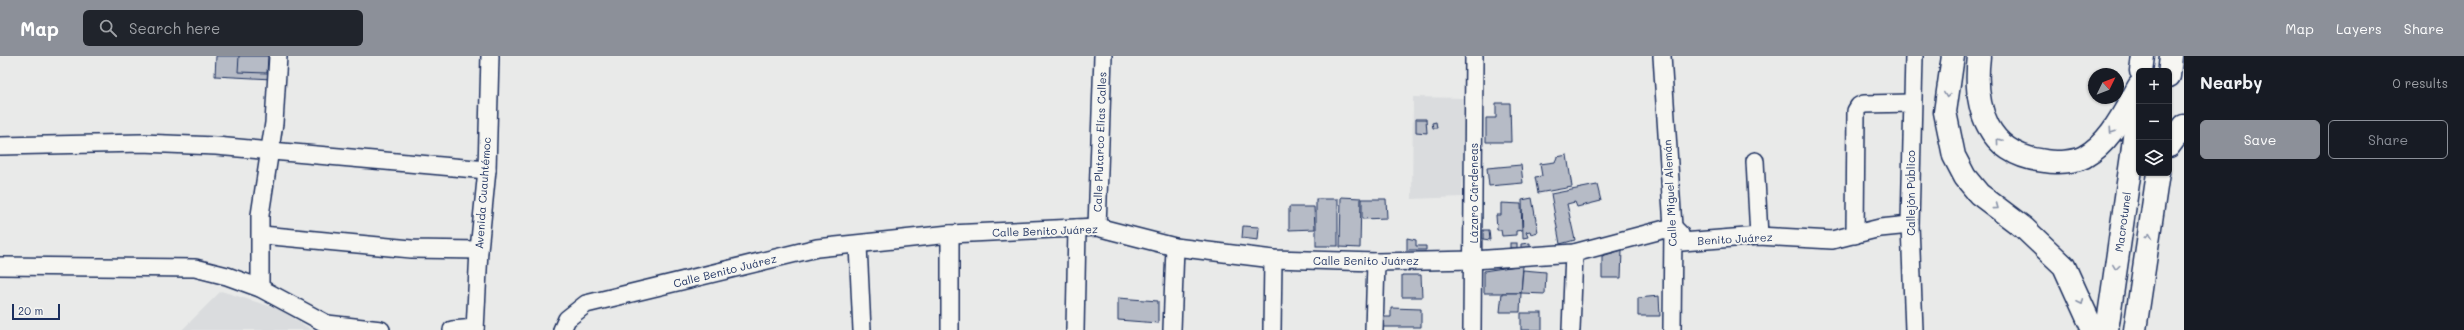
<!DOCTYPE html>
<meta charset="utf-8">
<style>
body{margin:0;font-family:Mali,sans-serif;background:#20242c;color:#f1f3f6}
.controls{position:absolute;right:12px;top:12px;display:grid;overflow:hidden;border-radius:6px;box-shadow:0 1px 3px #0004}
.controls button{width:36px;height:36px;display:grid;place-items:center;padding:0;border:0;border-bottom:1px solid #363941;background:#171b24;color:#f1f3f6;font:20px sans-serif}
.compass{position:absolute;left:2088px;top:12px;width:36px;height:36px;border-radius:50%;background:#171b24;box-shadow:0 1px 3px #0004;rotate:47deg}
.scale{position:absolute;left:12px;bottom:10px;width:48px;box-sizing:border-box;padding-left:4px;border:2px solid #1b2f5e;border-top:0;font-size:11px;line-height:14px;white-space:nowrap;color:#1b2f5e;-webkit-text-stroke:3px #f6f6f2;paint-order:stroke}
.list{margin:0;padding:0;list-style:none}
h2{display:flex;justify-content:space-between;align-items:center;height:52px;margin:0;padding:0 16px;font-size:17px}
h2 small{font-size:13px;font-weight:400;color:#9ea1a6}
.actions{display:flex;gap:8px;padding:12px 16px}
.actions a{flex:1;padding:9px 0;border:1px solid #8c9099;border-radius:6px;text-align:center;font-size:14px;color:#8c9099}
.actions .main{background:#8c9099;color:#fff}
.icon{flex:none;width:22px;height:22px;fill:none;stroke:currentColor;stroke-width:2;stroke-linecap:round;stroke-linejoin:round}
.map{position:relative;flex:none;width:2184px;height:274px;overflow:hidden}
header{display:flex;align-items:center;gap:24px;box-sizing:border-box;height:56px;padding:0 20px;background:#8c9099;color:#fff}
header strong{font-size:19px}
nav{display:flex;gap:22px;margin-inline-start:auto;font-size:14px}
.search{width:280px;height:36px;background:#20242c;display:flex;align-items:center;gap:10px;box-sizing:border-box;padding:0 14px;border-radius:6px;color:#9ea1a6;font-size:15px}
main{display:flex}
aside{flex:1;background:#171b24}
.map>svg:first-child{display:block}
</style>
<header>
<strong>Map</strong>
<div class="search"><svg class="icon" aria-label="search" viewBox="0 0 24 24"><circle cx="10" cy="10" r="6"/><path d="M15 15l6 6"/></svg>Search here</div>
<nav><a>Map</a><a>Layers</a><a>Share</a></nav>
</header>
<main>
<div class="map">
<svg width="2184" height="274" viewBox="0 0 2184 274">
<rect width="100%" height="100%" fill="#e9eae9"/>
<filter id="ink" filterUnits="userSpaceOnUse"><feTurbulence type="fractalNoise" baseFrequency=".025" numOctaves="2"/><feDisplacementMap in="SourceGraphic" scale="8" xChannelSelector="R" yChannelSelector="G"/><feConvolveMatrix kernelMatrix="1 2 1 2 8 2 1 2 1" color-interpolation-filters="sRGB"/></filter>
<g filter="url(#ink)">
<g fill="#dadcde">
<polygon points="1413,41 1465,42 1462,141 1412,143"/>
<polygon points="221,235 279,253 312,274 182,274"/>
</g>
<g fill="#b6bbc6" stroke="#1b2f5e">
<polygon points="216,0 273,0 272,23 215,20"/>
<polygon points="239,0 268,0 267,17 238,16"/>
<polygon points="1496,47 1510,47 1511,86 1486,86 1486,62 1496,62"/>
<polygon points="1416,63 1426,63 1427,77 1416,76"/>
<polygon points="1436,66 1437,72 1433,72 1432,67"/>
<polygon points="1567,99 1572,131 1538,137 1535,121 1542,120 1540,108 1555,106 1557,101"/>
<polygon points="1521,109 1523,127 1489,130 1487,112"/>
<polygon points="1597,129 1601,145 1577,151 1575,146 1567,148 1575,184 1560,188 1551,138"/>
<polygon points="1341,141 1361,142 1360,192 1340,191"/>
<polygon points="1532,142 1538,176 1531,178 1530,175 1526,176 1528,181 1523,182 1522,144"/>
<rect x="1316" y="143" width="22" height="47"/>
<polygon points="1362,143 1386,143 1387,162 1362,163"/>
<polygon points="1501,147 1521,148 1522,174 1516,175 1516,179 1502,180 1501,174 1497,174 1496,159 1501,159"/>
<polygon points="1289,151 1314,151 1315,173 1289,174"/>
<polygon points="1243,170 1259,171 1258,184 1242,182"/>
<polygon points="1483,174 1489,174 1490,184 1483,183"/>
<polygon points="1407,182 1416,184 1416,190 1426,190 1426,194 1407,194"/>
<rect x="1510" y="187" width="7" height="5"/>
<polygon points="1530,187 1530,193 1521,194 1521,188"/>
<polygon points="1622,194 1621,222 1602,222 1602,200"/>
<polygon points="1523,209 1521,237 1484,237 1484,215"/>
<polygon points="1523,214 1546,216 1545,238 1521,237"/>
<polygon points="1402,219 1421,219 1422,241 1402,241"/>
<polygon points="1502,237 1521,237 1520,256 1500,256"/>
<polygon points="1659,240 1660,260 1638,260 1638,242"/>
<polygon points="1118,242 1158,245 1158,267 1118,264"/>
<polygon points="1391,252 1421,253 1421,271 1383,271 1383,261 1391,261"/>
<rect x="1521" y="257" width="21" height="17"/>
</g>
<g fill="none" stroke-linecap="round" stroke-linejoin="round">
<g stroke="#1b2f5e" stroke-width="20">
<g id="minor">
<polyline points="1662,0 1673,171 1672,274"/>
<polyline points="0,90 142,87 216,90 487,114"/>
<polyline points="1755,105 1759,180"/>
<polyline points="1097,171 1103,0"/>
<polyline points="262,179 411,193 479,194"/>
<polyline points="1855,179 1856,55 1859,50 1864,48 1912,47"/>
<polyline points="858,189 862,274"/>
<polyline points="0,210 195,212 227,220 260,232 338,274"/>
<polyline points="260,232 260,159 274,67 278,0"/>
<polyline points="327,268 381,274"/>
<polyline points="452,274 475,272"/>
<polyline points="475,274 479,194 487,114 490,0"/>
<polyline points="562,274 567,263 586,248 817,192 950,178 1097,171 1175,191 1273,203 1376,206 1474,204 1574,197 1673,171 1680,178 1682,186 1759,180 1832,184 1880,172 1910,169"/>
<polyline points="950,274 950,178"/>
<polyline points="1075,274 1077,172"/>
<polyline points="1172,274 1175,191"/>
<polyline points="1272,274 1273,203"/>
<polyline points="1374,274 1376,206"/>
<polyline points="1472,274 1474,0"/>
<polyline points="1571,274 1574,197"/>
<polyline points="1914,274 1910,169 1914,0"/>
</g>
</g>
<g stroke="#1b2f5e" stroke-width="25">
<g id="highway">
<polyline points="1953,0 1945,56 1954,100 1965,121 1979,138 2024,172 2064,210 2093,274"/>
<path d="M1979 0C1973 52 1987 99 2045 105 2056 107 2074 106 2084 101 2111 86 2124 56 2139 30"/>
<polyline points="2141,15 2143,0"/>
<polyline points="2169,20 2171,0"/>
<polyline points="2169,90 2184,70"/>
<polyline points="2107,274 2132,99 2139,37"/>
<polyline points="2135,274 2158,117"/>
</g>
</g>
<use href="#minor" stroke="#f6f6f2" stroke-width="17"/>
<use href="#highway" stroke="#f6f6f2" stroke-width="22"/>
</g>
<defs><path id="oneway-chevron" d="M-2-3.5L2.5 0L-2 3.5" fill="none" stroke-width="1.6" stroke-linecap="round" stroke-linejoin="round"/></defs>
<g stroke="#8892a8">
<use href="#oneway-chevron" transform="translate(1947 39) rotate(98)"/>
<use href="#oneway-chevron" transform="translate(2112 75) rotate(124)"/>
<use href="#oneway-chevron" transform="translate(1999 85) rotate(-130)"/>
<use href="#oneway-chevron" transform="translate(1996 151) rotate(37)"/>
<use href="#oneway-chevron" transform="translate(2149 180) rotate(-82)"/>
<use href="#oneway-chevron" transform="translate(2116 211) rotate(98)"/>
<use href="#oneway-chevron" transform="translate(2081 246) rotate(65)"/>
</g>
</g>
<g text-anchor="middle" stroke-width="4" stroke-linejoin="round" paint-order="stroke">
<g font-size="11" fill="#1b2f5e" stroke="#f6f6f2">
<text transform="translate(1100 86) rotate(-88)" y="4">Calle Plutarco Elías Calles</text>
<text transform="translate(483 137) rotate(-86)" y="4">Avenida Cuauhtémoc</text>
<text transform="translate(1474 137) rotate(-90)" y="4">Lázaro Cárdeneas</text>
<text transform="translate(1670 137) rotate(-93)" y="4">Calle Miguel Alemán</text>
<text transform="translate(1911 137) rotate(-90)" y="4">Callejón Público</text>
<text transform="translate(2123 166) rotate(-82)" y="4">Macrotunel</text>
<text transform="translate(1045 175) rotate(-2)" y="4">Calle Benito Juárez</text>
<text transform="translate(1735 183) rotate(-3)" y="4">Benito Juárez</text>
<text x="1366" y="209">Calle Benito Juárez</text>
<text transform="translate(725 215) rotate(-14)" y="4">Calle Benito Juárez</text>
</g>
</g>
</svg>
<div class="controls">
<button>+</button>
<button>−</button>
<button><svg class="icon" aria-label="layers" viewBox="0 0 24 24"><path d="M12 4l9 5-9 5-9-5zM3 14l9 5 9-5"/></svg></button>
</div>
<svg class="compass" viewBox="-18 -18 36 36"><path d="M0-13l5 13h-10z" fill="#e53935"/><path d="M0 13l5-13h-10z" fill="#9ea1a6"/></svg>
<div class="scale">20 m</div>
</div>
<aside>
<h2>Nearby<small>0 results</small></h2>
<ul class="list">
</ul>
<div class="actions"><a class="main">Save</a><a>Share</a></div>
</aside>
</main>
